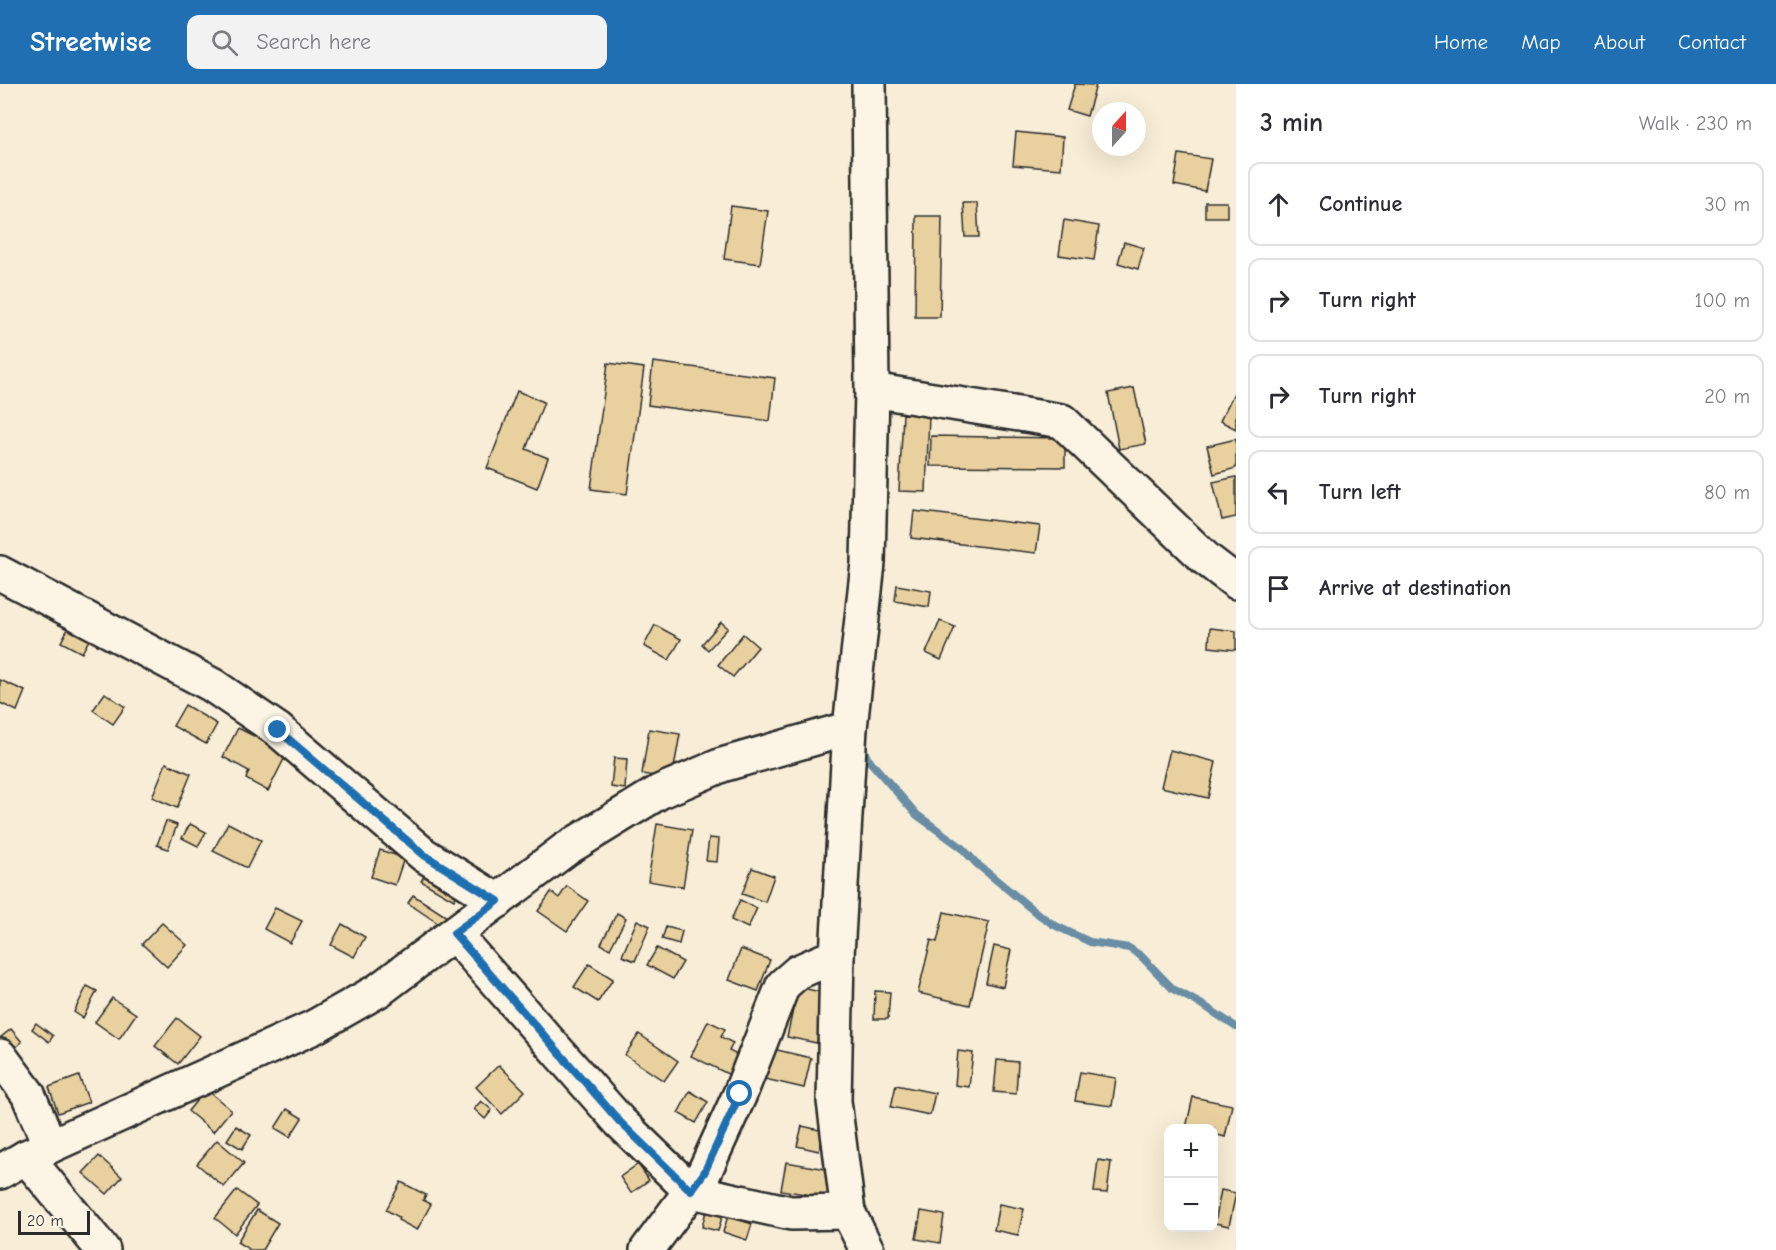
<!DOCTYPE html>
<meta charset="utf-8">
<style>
body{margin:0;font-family:"Comic Neue",sans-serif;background:#f2f2f3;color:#2b2b33}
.controls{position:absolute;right:18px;bottom:18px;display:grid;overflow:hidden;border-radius:12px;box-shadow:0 6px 24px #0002}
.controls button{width:54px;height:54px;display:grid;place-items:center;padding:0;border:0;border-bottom:2px solid #e1e1e2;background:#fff;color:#2b2b33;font:30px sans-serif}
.compass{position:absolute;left:1092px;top:18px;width:54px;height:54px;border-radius:50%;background:#fff;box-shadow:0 6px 24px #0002;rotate:21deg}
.scale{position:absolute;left:18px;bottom:15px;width:72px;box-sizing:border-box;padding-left:6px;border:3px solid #2b2b2b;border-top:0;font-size:16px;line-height:21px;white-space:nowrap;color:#2b2b2b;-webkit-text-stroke:4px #fcf5e5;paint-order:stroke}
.stop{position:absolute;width:18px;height:18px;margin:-14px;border:4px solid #1f6fb2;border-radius:50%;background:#fff}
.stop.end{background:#1f6fb2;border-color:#fff;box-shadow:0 2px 6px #0008}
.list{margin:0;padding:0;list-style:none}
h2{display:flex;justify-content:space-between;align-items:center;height:78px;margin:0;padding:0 24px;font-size:26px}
h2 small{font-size:20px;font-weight:400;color:#7c7c81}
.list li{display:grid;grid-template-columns:39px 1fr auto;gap:18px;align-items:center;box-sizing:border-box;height:84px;margin:0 12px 12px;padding:0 12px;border:2px solid #e1e1e2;border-radius:12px}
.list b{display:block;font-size:22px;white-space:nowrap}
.list em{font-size:20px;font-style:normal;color:#7c7c81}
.icon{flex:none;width:33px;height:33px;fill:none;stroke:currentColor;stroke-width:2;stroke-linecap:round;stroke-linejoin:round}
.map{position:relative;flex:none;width:1236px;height:1166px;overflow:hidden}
header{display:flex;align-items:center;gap:36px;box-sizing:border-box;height:84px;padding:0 30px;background:#1f6fb2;color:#fff}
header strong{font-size:28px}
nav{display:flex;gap:33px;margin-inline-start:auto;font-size:21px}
.search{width:420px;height:54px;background:#f2f2f3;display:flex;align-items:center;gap:15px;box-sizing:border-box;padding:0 21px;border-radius:12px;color:#7c7c81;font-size:22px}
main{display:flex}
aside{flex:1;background:#fff}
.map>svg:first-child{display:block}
</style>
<header>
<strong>Streetwise</strong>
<div class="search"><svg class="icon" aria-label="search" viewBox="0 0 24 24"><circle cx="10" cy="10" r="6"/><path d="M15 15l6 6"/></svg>Search here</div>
<nav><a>Home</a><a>Map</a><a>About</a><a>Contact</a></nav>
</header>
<main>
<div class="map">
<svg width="1236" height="1166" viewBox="0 0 1236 1166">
<rect width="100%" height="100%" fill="#f8eed7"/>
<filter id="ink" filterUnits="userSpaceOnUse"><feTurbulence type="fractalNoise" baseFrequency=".0167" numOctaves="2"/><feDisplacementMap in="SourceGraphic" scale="12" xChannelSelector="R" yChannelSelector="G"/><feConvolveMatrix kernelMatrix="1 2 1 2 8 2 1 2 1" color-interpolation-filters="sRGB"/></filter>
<g filter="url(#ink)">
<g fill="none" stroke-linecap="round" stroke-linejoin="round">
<polyline stroke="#698da4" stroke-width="8" points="862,660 867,674 917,731 961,763 977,780 1034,827 1054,841 1090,858 1129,864 1141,872 1173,905 1206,923 1236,943"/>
</g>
<g fill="#e9d19f" stroke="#2b2b2b" stroke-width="1.5">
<polygon points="1075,0 1096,1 1087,32 1067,26"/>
<polygon points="1016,48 1063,53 1061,85 1013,81"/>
<polygon points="1179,70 1211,75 1205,107 1174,101"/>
<rect x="1205" y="118" width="22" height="15"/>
<polygon points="963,119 977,119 979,153 965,153"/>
<polygon points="731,122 768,127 760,180 724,175"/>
<polygon points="916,132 942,132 940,233 915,233"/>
<polygon points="1064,136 1099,142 1094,176 1059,171"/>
<polygon points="1124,158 1144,164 1138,185 1118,179"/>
<polygon points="653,278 775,294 770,337 648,321"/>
<polygon points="608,279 644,284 627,410 591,405"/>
<polygon points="1134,304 1146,360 1119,365 1108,309"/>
<polygon points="517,307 544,318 526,365 548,374 537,404 487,384"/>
<polygon points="1235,307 1236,307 1236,345 1220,337"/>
<polygon points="903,330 929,331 926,408 899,407"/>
<polygon points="931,352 1065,354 1065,383 930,382"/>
<polygon points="1236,355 1236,384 1214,390 1207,362"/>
<polygon points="1236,393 1236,433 1222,436 1213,398"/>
<polygon points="914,427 1040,442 1036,469 911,454"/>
<polygon points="897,501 931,507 929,523 895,517"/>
<polygon points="940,537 955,543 941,576 926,569"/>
<polygon points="721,538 728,544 708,566 702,560"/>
<polygon points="70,541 91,552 82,569 61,558"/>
<polygon points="655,541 681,555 669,576 644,562"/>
<polygon points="1210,544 1236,547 1236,566 1209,563"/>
<polygon points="743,550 758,563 733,593 718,581"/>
<polygon points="0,596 25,607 17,627 0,619"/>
<polygon points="105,609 125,623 113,640 93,626"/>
<polygon points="185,621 217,640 206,660 173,642"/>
<polygon points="238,644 287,669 268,707 246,695 249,687 223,673"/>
<polygon points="649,645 680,650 672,695 642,690"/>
<polygon points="1170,666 1216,678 1208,714 1161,703"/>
<polygon points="614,674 627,675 625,705 611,703"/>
<polygon points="166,679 191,690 177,724 152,713"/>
<polygon points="166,737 177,741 168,765 157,761"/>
<polygon points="228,739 261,756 247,784 213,767"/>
<polygon points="190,740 206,748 198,762 182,754"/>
<polygon points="657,740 692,746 683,803 648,797"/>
<polygon points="709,754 719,755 717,778 706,777"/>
<polygon points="380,766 404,774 395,801 371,793"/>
<polygon points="752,784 774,792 765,818 742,810"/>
<polygon points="429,785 461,804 454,816 421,797"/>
<polygon points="567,802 588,817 567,847 538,827 551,808 559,814"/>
<polygon points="413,811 447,833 442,842 408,819"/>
<polygon points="740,816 757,824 748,844 731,836"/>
<polygon points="275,824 302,837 290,859 264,845"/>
<polygon points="944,828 989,838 970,921 918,909 931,856 937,858"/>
<polygon points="617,829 626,834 610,865 601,860"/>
<polygon points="637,836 650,842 635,877 622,872"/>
<polygon points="162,839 187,861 167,883 142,860"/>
<polygon points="342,840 365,853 354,873 331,861"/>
<polygon points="666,843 682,847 679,860 662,855"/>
<polygon points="994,862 1011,866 1003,903 986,899"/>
<polygon points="657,864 683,878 673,895 647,881"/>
<polygon points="741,865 770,876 758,907 729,896"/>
<polygon points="589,880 613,895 598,918 574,903"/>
<polygon points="87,902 97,907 83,934 74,928"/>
<polygon points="798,903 829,910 817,959 787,953"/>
<polygon points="875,907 890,908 888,935 874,935"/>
<polygon points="112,914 136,930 119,955 95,938"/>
<polygon points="177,934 200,952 178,980 155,962"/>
<polygon points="708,937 725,945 721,953 733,959 729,967 745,975 736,994 691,972"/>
<polygon points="36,939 53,952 49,958 32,945"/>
<polygon points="11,945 22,958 10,968 0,954"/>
<polygon points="639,950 678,977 664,997 625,971"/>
<polygon points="773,965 811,974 804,1004 765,995"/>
<polygon points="958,967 973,969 969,1003 955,1001"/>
<polygon points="997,976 1018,978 1016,1010 994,1008"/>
<polygon points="499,981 525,1007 502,1030 476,1003"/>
<polygon points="1080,988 1116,994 1112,1022 1075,1017"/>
<polygon points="79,992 89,1018 58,1029 49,1003"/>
<polygon points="896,1001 935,1009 930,1031 891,1023"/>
<polygon points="206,1005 231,1026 213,1048 188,1027"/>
<polygon points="690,1007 708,1018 696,1039 678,1029"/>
<polygon points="1193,1013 1232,1021 1225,1053 1214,1050 1214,1044 1186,1044"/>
<polygon points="481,1017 492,1026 485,1035 474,1025"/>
<polygon points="287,1025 302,1034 290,1053 275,1044"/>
<polygon points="236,1042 251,1051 242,1065 227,1056"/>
<polygon points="802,1042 824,1047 819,1067 797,1062"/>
<polygon points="217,1056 244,1079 224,1103 197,1080"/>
<polygon points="99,1072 122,1093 107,1110 83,1089"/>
<polygon points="1098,1076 1111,1078 1107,1109 1094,1108"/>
<polygon points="786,1078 832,1086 828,1114 781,1106"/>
<polygon points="638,1080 649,1096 631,1109 620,1093"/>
<polygon points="401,1098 426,1111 423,1116 431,1120 417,1146 398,1136 399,1133 386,1126"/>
<polygon points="237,1106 257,1121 235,1150 215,1134"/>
<polygon points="1221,1106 1236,1109 1229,1142 1215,1139"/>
<polygon points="708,1119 725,1123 718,1147 702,1143"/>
<polygon points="999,1120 1024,1125 1018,1151 994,1146"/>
<polygon points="257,1126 278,1139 262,1166 250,1166 237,1158"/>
<polygon points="921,1127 944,1131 940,1159 916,1155"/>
<polygon points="728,1132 752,1140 747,1156 723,1148"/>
</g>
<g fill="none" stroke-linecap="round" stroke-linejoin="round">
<g stroke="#2b2b2b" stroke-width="38">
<g id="minor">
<polyline points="872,306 1062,337 1206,475 1236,498"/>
<polyline points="0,489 212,601 278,646 424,771 498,817"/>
<polyline points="454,850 620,1038 691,1107 791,1129 848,1128"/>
<polyline points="0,972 28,1010 50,1062"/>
<polyline points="26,1073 103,1166"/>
<polyline points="0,1088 26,1073 314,943 379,906 566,765 659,708 722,681 850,644"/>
<polyline points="647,1166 704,1089 740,1010 783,901 798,888 837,871"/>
<polyline points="867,1166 848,1128 834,1017 837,871 850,644 868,479 872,306 869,0"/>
</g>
</g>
<use href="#minor" stroke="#fcf5e5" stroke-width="33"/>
</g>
</g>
<g fill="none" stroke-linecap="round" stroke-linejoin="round" filter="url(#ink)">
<polyline stroke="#1f6fb2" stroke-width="8" points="278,646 424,771 498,817 454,849 620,1038 691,1107 704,1089 740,1010"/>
</g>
</svg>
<div class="controls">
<button>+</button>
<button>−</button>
</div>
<svg class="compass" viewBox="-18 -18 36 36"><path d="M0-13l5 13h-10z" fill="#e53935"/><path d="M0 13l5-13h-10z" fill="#7c7c81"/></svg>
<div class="scale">20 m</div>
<div class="stop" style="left:740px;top:1010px"></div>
<div class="stop end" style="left:278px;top:646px"></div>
</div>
<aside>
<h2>3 min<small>Walk · 230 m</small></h2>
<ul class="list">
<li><svg class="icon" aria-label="ahead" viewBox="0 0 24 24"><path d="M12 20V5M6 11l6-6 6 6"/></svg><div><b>Continue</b></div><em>30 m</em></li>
<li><svg class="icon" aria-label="right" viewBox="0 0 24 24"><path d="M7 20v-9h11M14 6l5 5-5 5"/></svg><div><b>Turn right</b></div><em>100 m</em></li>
<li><svg class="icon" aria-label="right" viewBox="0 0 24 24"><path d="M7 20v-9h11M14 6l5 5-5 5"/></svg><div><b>Turn right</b></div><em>20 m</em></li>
<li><svg class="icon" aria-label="left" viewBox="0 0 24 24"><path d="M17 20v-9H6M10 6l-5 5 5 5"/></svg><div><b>Turn left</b></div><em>80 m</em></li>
<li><svg class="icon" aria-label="arrive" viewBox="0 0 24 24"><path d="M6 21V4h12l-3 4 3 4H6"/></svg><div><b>Arrive at destination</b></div></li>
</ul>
</aside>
</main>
